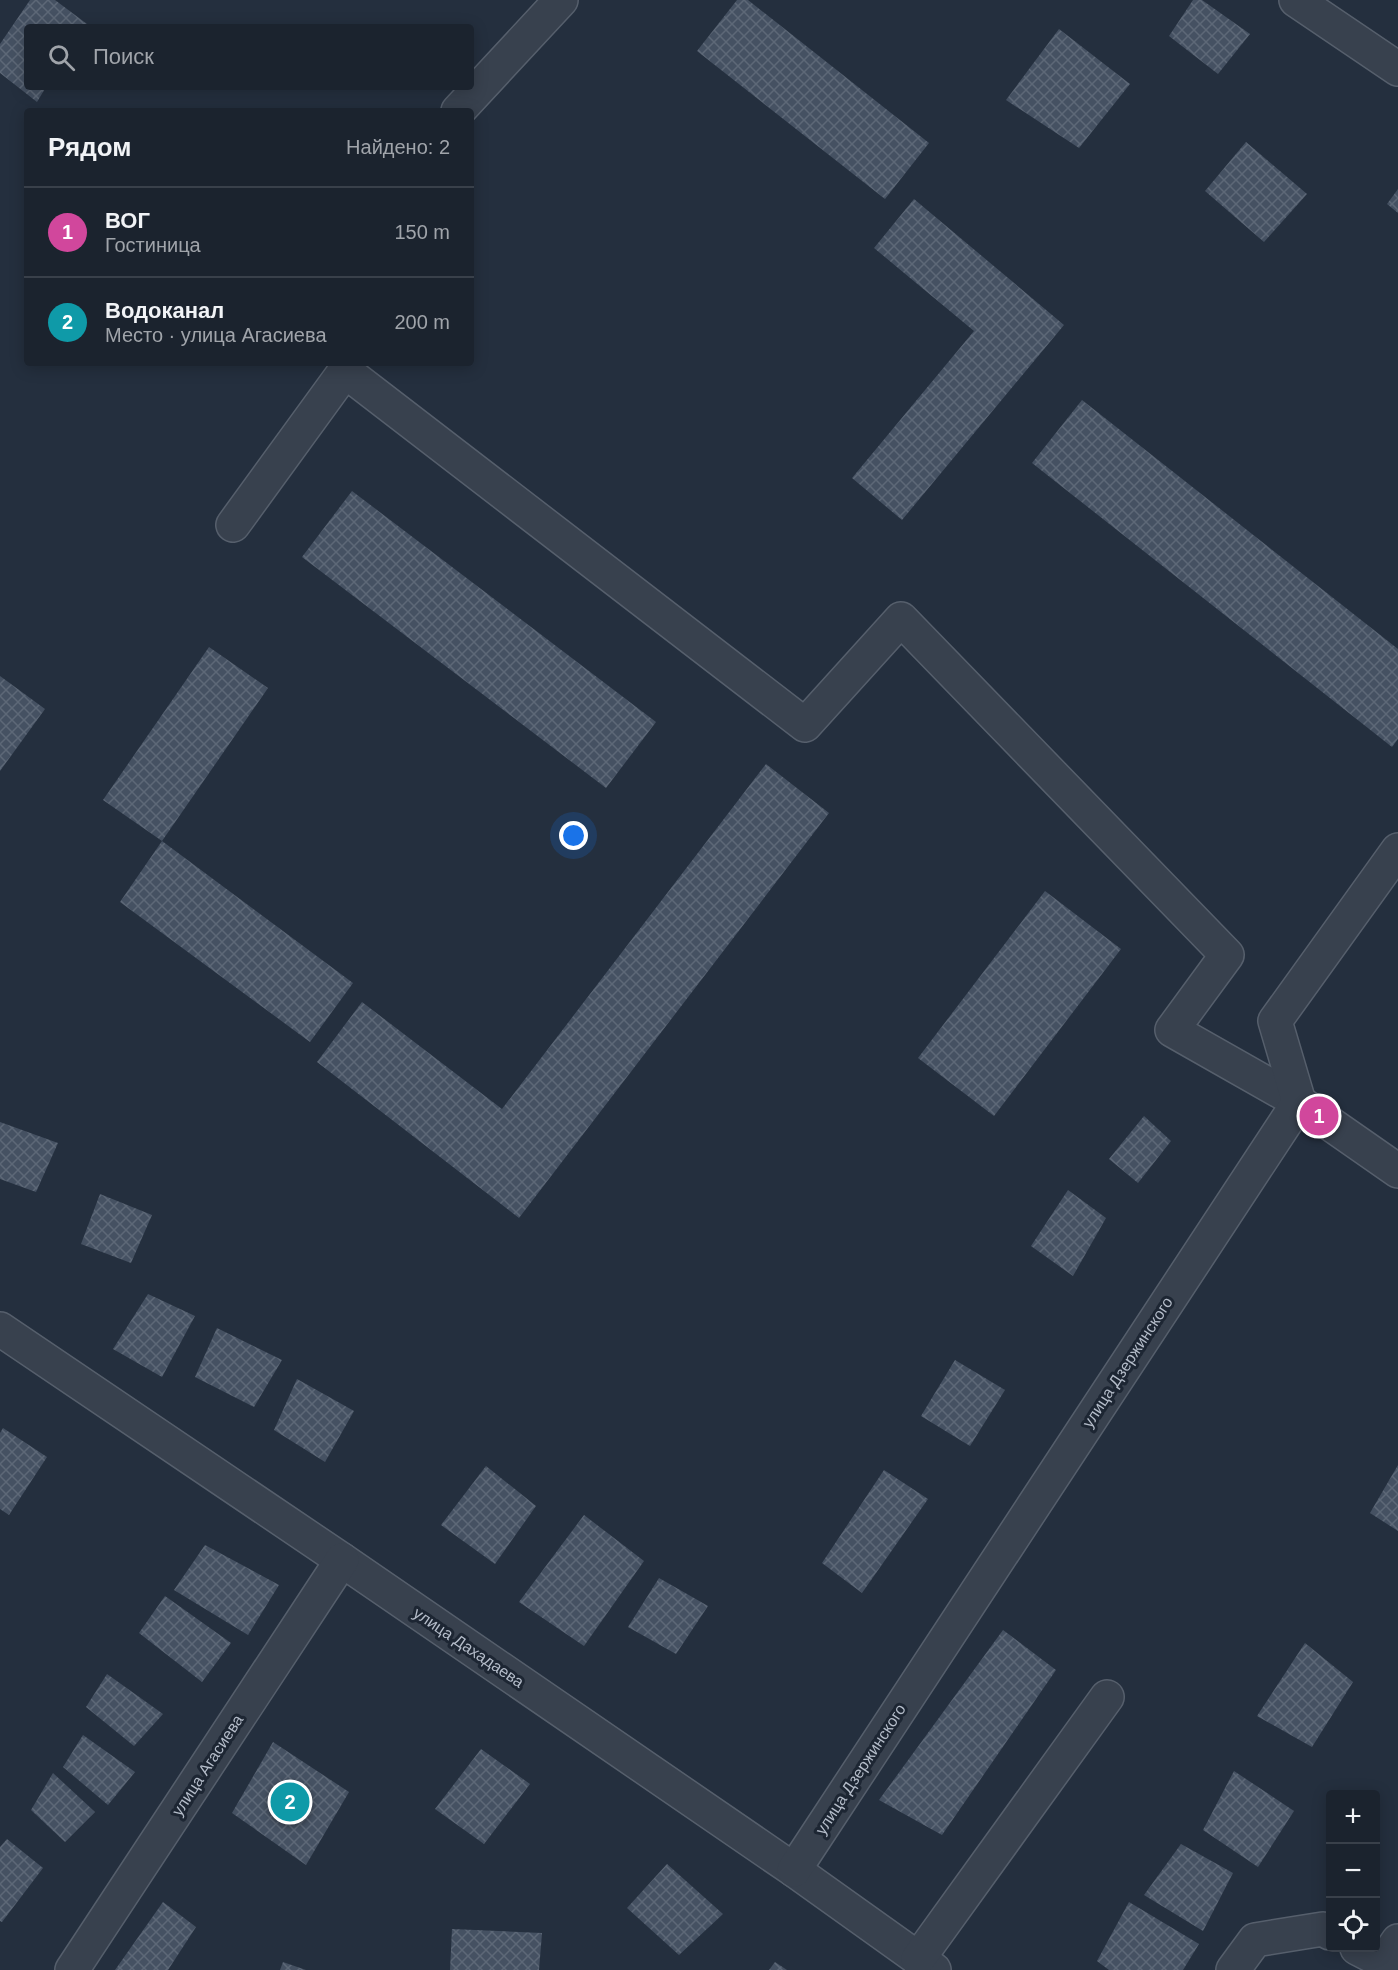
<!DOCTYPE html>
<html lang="ru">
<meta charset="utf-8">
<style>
body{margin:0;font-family:Helvetica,sans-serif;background:#282f3a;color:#f1f3f6}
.controls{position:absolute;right:18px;bottom:18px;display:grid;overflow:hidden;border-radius:6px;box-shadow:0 3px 15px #0003}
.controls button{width:54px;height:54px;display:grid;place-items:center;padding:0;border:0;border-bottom:2px solid #39404a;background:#1b232e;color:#f1f3f6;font:30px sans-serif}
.you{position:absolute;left:574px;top:836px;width:21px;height:21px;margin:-15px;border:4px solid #fff;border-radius:50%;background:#1a73e8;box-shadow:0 0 0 9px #1a73e833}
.badge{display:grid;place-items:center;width:39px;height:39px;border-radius:50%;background:#8c9099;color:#fff;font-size:20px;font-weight:700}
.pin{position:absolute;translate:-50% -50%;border:3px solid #fff;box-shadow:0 2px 6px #0006}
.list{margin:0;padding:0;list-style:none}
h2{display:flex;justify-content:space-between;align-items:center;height:78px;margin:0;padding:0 24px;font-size:26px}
h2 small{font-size:20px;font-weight:400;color:#a0a4aa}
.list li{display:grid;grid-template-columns:39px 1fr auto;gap:18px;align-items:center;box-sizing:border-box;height:90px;padding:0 24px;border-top:2px solid #39404a}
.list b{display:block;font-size:22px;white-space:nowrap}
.list p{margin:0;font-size:20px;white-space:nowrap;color:#a0a4aa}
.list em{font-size:20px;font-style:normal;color:#a0a4aa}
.icon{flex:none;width:33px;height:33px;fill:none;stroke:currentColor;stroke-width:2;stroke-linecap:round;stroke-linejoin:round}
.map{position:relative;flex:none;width:1398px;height:1970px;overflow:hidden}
.search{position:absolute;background:#1b232e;box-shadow:0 3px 15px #0003;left:24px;top:24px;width:450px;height:66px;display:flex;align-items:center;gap:15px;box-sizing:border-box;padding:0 21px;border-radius:6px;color:#a0a4aa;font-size:22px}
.panel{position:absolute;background:#1b232e;box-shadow:0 3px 15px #0003;left:24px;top:108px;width:450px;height:258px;border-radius:6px}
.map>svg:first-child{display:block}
</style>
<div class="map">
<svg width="1398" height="1970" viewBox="0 0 1398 1970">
<defs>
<pattern id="building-cross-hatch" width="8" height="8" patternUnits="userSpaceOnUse" patternTransform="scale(1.5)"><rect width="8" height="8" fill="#455162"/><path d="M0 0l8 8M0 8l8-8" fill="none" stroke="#5d6877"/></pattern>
</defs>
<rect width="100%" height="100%" fill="#242f3e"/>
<g fill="url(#building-cross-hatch)">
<polygon points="30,0 55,0 87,24 85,27 27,27 27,87 46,87 37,102 0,73 0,44"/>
<polygon points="737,0 748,0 929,143 885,199 697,51"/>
<polygon points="1193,0 1202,0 1250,34 1218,74 1169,36"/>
<polygon points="1059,29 1130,84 1079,148 1006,100"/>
<polygon points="1246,142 1307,194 1264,242 1205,191"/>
<polygon points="1398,189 1398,213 1387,204"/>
<polygon points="914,199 1064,325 902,520 852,478 974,331 874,248"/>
<polygon points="1082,400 1398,649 1398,739 1392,747 1032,463"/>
<polygon points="352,491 656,722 606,788 302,557"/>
<polygon points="209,647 268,688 162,841 103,800"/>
<polygon points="0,676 45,709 0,771"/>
<polygon points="766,764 829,813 519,1218 317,1062 362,1002 502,1109"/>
<polygon points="162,841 353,983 310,1042 120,902"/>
<polygon points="1045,891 1121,949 994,1116 918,1058"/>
<polygon points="1144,1116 1171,1141 1138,1183 1109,1159"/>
<polygon points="0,1122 58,1143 36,1192 0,1179"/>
<polygon points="1068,1190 1106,1218 1073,1276 1031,1246"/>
<polygon points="100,1194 152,1215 131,1263 81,1244"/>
<polygon points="148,1294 195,1316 162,1377 113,1349"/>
<polygon points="217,1328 282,1360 254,1407 195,1377"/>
<polygon points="955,1360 1005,1390 970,1446 921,1416"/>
<polygon points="297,1379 354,1411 325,1462 274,1430"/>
<polygon points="3,1428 47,1457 9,1515 0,1509 0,1433"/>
<polygon points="1398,1465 1398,1531 1370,1513"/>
<polygon points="486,1466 536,1506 495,1564 441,1525"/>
<polygon points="884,1470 928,1499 862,1593 822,1563"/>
<polygon points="584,1515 644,1561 584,1646 519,1602"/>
<polygon points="205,1545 279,1585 248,1635 174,1590"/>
<polygon points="659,1578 708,1606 676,1654 628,1627"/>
<polygon points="165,1596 231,1643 202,1682 139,1633"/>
<polygon points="1003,1630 1056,1670 942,1835 879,1800"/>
<polygon points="1305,1643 1353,1682 1312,1747 1257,1716"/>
<polygon points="107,1674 163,1714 134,1746 86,1707"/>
<polygon points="83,1735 135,1772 108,1805 63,1767"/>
<polygon points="273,1742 349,1792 306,1865 232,1813"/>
<polygon points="481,1749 530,1784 484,1844 435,1809"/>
<polygon points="1234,1771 1294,1811 1258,1867 1203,1830"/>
<polygon points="53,1773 95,1812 65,1842 31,1810"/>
<polygon points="7,1839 43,1868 2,1922 0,1921 0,1847"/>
<polygon points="1181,1844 1233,1873 1203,1931 1144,1895"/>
<polygon points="667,1864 723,1914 679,1955 627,1908"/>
<polygon points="163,1902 196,1927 168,1970 115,1970"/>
<polygon points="1129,1902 1199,1944 1183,1970 1109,1970 1097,1961"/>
<polygon points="452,1929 542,1933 539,1970 450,1970"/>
<polygon points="283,1962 306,1970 280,1970"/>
<polygon points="775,1962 787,1970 769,1970"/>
</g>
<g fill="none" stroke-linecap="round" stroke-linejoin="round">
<g stroke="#565f6c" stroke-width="36">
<g id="minor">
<polyline points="1296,0 1398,69"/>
<polyline points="458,111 561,0"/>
<polyline points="233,525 345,371 805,725 901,619 1227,955 1172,1030 1299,1102 1398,1171"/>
<polyline points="0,1329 342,1560 794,1870 934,1970"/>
<polyline points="794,1870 1299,1102 1275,1021 1398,850"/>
<polyline points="1357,1948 1384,1962 1398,1941"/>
<polyline points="918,1959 1107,1697"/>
<polyline points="72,1970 342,1560"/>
<polyline points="1233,1970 1255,1940 1323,1929 1330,1933"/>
</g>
</g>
<use href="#minor" stroke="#38414e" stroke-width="33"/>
</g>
<g text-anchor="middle" stroke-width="6" stroke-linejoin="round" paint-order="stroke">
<g font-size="16" fill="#b4bcc9" stroke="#1d2633">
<text transform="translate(1127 1362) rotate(-57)" y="6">улица Дзержинского</text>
<text transform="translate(469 1647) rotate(34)" y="6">улица Дахадаева</text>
<text transform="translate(207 1765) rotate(-57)" y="6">улица Агасиева</text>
<text transform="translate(860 1769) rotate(-57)" y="6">улица Дзержинского</text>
</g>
</g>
</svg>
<div class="controls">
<button>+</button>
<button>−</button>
<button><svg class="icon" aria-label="locate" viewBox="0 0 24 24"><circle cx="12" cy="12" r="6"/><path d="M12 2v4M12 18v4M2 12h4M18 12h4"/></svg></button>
</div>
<div class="you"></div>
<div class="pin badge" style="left:1319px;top:1116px;background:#d1479c">1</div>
<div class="pin badge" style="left:290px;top:1802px;background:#0f9aa8">2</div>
<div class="search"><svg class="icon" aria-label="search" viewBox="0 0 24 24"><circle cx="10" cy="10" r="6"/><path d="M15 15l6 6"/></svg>Поиск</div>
<section class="panel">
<h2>Рядом<small>Найдено: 2</small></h2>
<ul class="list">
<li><span class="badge" style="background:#d1479c">1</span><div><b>ВОГ</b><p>Гостиница</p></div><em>150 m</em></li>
<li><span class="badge" style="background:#0f9aa8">2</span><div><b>Водоканал</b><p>Место · улица Агасиева</p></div><em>200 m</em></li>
</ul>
</section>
</div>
